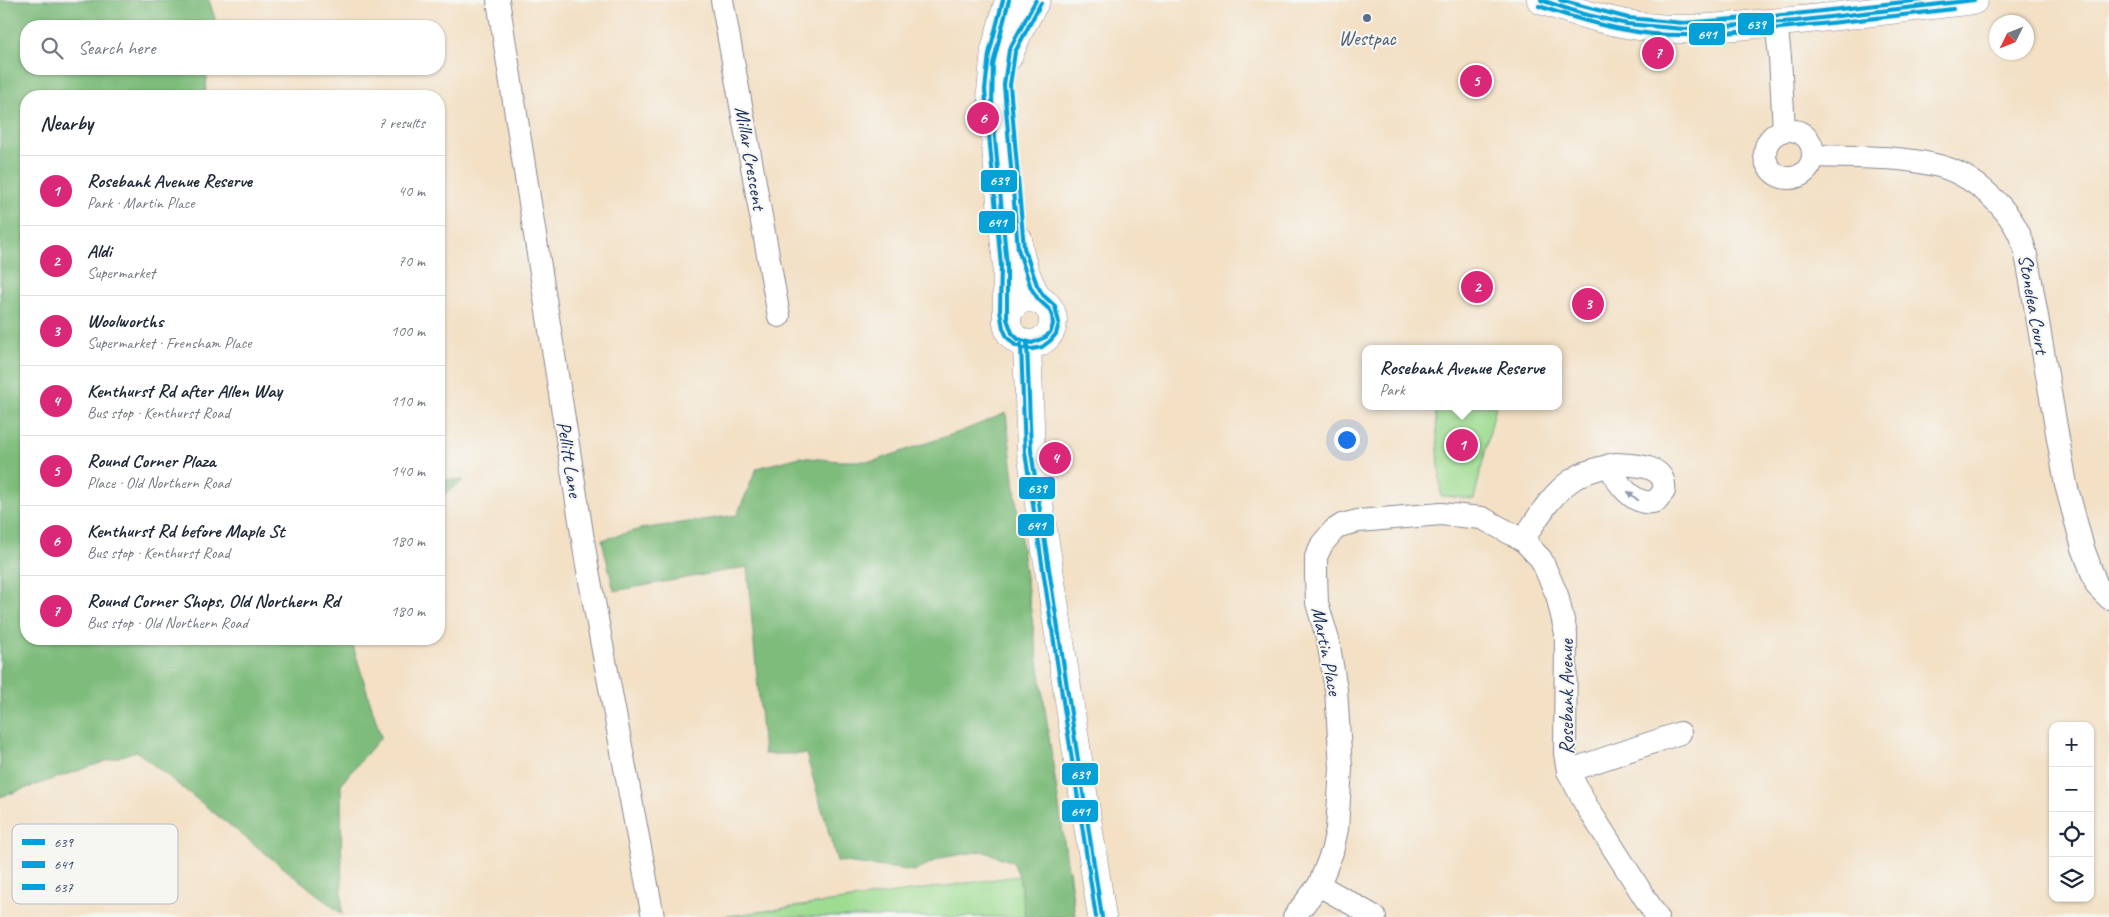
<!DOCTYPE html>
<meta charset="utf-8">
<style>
body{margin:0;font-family:Caveat,sans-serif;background:#f6f6f7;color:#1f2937}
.controls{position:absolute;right:15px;bottom:15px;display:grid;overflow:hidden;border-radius:10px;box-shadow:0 1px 4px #0004}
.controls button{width:45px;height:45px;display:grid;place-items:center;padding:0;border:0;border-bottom:1px solid #e0e1e3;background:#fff;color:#1f2937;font:25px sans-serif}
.compass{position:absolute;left:1989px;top:15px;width:45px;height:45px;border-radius:50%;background:#fff;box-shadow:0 1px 4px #0004;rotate:227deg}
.you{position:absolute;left:1346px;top:439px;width:18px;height:18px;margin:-12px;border:4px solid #fff;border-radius:50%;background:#1a73e8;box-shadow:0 0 0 8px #1a73e833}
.badge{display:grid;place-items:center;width:32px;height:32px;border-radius:50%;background:#db2777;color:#fff;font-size:16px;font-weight:700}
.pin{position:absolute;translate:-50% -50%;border:2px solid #fff;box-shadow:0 1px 5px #0006}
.popup{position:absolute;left:1362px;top:345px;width:200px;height:65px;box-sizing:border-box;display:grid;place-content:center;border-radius:10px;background:#fff;filter:drop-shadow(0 1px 4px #0005);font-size:16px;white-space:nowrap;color:#747a83}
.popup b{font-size:19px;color:#1f2937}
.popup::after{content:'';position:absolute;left:50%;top:100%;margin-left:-10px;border:10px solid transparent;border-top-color:#fff}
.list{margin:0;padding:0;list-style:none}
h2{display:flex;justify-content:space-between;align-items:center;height:65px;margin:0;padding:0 20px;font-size:21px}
h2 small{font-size:16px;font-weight:400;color:#747a83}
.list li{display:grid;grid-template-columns:32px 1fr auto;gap:15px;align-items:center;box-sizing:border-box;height:70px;padding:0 20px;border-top:1px solid #e0e1e3}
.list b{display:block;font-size:19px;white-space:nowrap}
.list p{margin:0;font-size:16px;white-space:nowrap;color:#747a83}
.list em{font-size:16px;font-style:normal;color:#747a83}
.icon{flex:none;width:28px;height:28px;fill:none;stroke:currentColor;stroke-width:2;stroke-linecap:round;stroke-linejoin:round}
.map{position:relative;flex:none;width:2109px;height:917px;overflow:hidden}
.search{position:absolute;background:#fff;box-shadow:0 1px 4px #0004;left:20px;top:20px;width:425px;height:55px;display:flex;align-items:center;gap:12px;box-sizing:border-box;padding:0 18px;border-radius:20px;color:#747a83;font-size:19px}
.panel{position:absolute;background:#fff;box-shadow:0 1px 4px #0004;left:20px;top:90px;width:425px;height:555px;border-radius:20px}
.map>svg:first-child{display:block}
</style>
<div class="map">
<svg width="2109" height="917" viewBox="0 0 2109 917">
<rect width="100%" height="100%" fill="#f6f6f2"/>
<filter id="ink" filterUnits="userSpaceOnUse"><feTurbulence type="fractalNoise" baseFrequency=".02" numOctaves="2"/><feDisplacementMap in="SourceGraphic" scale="10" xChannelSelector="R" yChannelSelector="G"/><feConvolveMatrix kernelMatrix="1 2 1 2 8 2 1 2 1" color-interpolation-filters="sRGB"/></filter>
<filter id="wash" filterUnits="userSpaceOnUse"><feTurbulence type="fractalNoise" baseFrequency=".0096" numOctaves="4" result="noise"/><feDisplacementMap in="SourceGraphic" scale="20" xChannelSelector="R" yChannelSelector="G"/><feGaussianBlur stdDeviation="1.12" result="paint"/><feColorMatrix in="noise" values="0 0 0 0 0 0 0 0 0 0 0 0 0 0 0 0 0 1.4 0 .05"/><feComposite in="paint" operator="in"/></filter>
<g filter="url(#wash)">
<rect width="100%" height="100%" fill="#f3e0c5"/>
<g fill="#9edc91" stroke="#5c8678">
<polygon points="1435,406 1496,406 1474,499 1441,496"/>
<polygon points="1069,869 1075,917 721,917"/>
</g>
<g fill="#7ebc7b" stroke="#4c766c">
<polygon points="0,0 209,0 215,19 214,26 26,26 26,69 208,69 205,96 26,96 26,639 351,639 381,737 341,784 342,914 136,751 0,797"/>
<polygon points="1006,413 1023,556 1075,917 1025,917 1019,876 1013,862 982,851 940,858 915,871 837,861 806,754 764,754 747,567 614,591 602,540 640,529 737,515 757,468 800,457 839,461 874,461 962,431"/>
<polygon points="439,479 464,480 439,498"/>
</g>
</g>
<g filter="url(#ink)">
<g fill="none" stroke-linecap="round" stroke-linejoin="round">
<g stroke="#878892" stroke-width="24">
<g id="street">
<polyline points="498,0 587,565 653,917"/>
<polyline points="722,0 779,316"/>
<polyline points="1776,22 1780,57 1784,130"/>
<circle cx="1789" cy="154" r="24"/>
<path d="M1813 156C1854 157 1896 156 1935 165 1972 173 2012 209 2023 244 2026 252 2027 261 2029 270L2066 485 2083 548 2097 586 2109 598"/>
<path d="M1523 540C1537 519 1551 494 1572 480 1584 471 1601 468 1615 464 1635 465 1667 464 1664 491L1656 501C1635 508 1616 483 1610 465"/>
<polyline points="1568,771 1680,733"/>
<polyline points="1319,885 1375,917"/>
<polyline points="1294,917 1319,885 1332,852 1337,829 1341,768 1336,690 1328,640 1317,603 1316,574 1316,557 1322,544 1334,530 1342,525 1358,521 1441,514 1482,518 1523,540 1541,559 1557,595 1566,633 1565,753 1568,771 1586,805 1657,917"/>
</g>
</g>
<g stroke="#878892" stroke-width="29">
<g id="secondary">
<polyline points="1008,57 1020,28 1036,0"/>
<path d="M1018 239C1019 261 1028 280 1038 300"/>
<circle cx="1030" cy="321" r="23"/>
<polyline points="1007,319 1007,267 991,92 995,50 1009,0"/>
<polyline points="1027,344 1031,451 1102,917"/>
</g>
</g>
<g stroke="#878892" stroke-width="29">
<path id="primary" d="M1541 0C1578 13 1617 25 1656 28 1694 31 1732 26 1770 23 1838 17 1906 8 1974 0"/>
</g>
<use href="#street" stroke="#fff" stroke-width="22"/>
<use href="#secondary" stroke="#fff" stroke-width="28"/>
<use href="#primary" stroke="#fff" stroke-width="28"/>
<g stroke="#f6f6f2" stroke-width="8">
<g id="bus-1">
<polyline points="1009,0 993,64 992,106 1007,266 1007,319 1012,333 1018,339 1032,343 1046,337 1051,331 1053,324 1052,315 1050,310 1038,299 1031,288 1018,249 1004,85 1009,50 1036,0"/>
<polyline points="1541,0 1583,14 1627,24 1684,29 1796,21 1974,0"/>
<polyline points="1027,344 1031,451 1102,917"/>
</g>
</g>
<g stroke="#f6f6f2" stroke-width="8">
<g id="bus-2">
<polyline points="1003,0 989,54 985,90 1001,266 1000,311 1003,328 1007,337 1015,345 1023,348 1032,349 1042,347 1050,341 1056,334 1059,323 1055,306 1043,295 1037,285 1024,248 1010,85 1015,52 1041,3"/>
<path d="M1539 6C1576 19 1614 30 1653 34 1688 37 1725 33 1760 30 1824 24 1888 17 1953 9"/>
<polyline points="1021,344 1025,452 1096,917"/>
</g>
</g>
<g stroke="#f6f6f2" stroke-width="8">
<polyline id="bus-3" points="1560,0 1628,18 1684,23 1795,14 1922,0"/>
</g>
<use href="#bus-1" stroke="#04a1d9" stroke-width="4"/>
<use href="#bus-2" stroke="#04a1d9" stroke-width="4"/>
<use href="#bus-3" stroke="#04a1d9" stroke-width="4"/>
</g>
<defs><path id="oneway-solid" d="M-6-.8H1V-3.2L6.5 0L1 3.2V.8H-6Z" transform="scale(1.25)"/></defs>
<use fill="#8d97ae" href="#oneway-solid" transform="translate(1633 496) rotate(-140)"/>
</g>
<circle fill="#5c6f8a" stroke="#f6f6f2" stroke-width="2" cx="1367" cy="18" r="5"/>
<g text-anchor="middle" stroke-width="4" stroke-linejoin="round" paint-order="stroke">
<g font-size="20" fill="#4e5e75" stroke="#f6f6f2">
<text x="1367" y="45">Westpac</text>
</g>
<g font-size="20" fill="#1b2f5e" stroke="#f6f6f2">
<text transform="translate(751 158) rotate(80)" y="7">Millar Crescent</text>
<text transform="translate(2034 304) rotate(80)" y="7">Stonelea Court</text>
<text transform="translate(570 459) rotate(81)" y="7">Pellitt Lane</text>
<text transform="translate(1327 651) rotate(79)" y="7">Martin Place</text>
<text transform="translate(1566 697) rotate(-90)" y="7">Rosebank Avenue</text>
</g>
</g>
<rect x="12" y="824" width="166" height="80" rx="8" fill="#f6f6f2" stroke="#b4bac6" stroke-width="1"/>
<rect x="22" y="839" width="23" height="6" fill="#04a1d9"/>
<rect x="22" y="861" width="23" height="7" fill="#04a1d9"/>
<rect x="22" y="884" width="23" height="6" fill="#04a1d9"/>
<g font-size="14" fill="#1b2f5e">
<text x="54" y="847">639</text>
<text x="54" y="869">641</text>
<text x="54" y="892">637</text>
</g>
<g stroke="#f6f6f2" stroke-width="2">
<rect x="1737" y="12" width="38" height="24" rx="5" fill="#04a1d9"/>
<rect x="1688" y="22" width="38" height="24" rx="5" fill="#04a1d9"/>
<rect x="980" y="169" width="38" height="24" rx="5" fill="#04a1d9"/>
<rect x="978" y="210" width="38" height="24" rx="5" fill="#04a1d9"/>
<rect x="1018" y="476" width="38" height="24" rx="5" fill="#04a1d9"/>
<rect x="1017" y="513" width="38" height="24" rx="5" fill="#04a1d9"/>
<rect x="1061" y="762" width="38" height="24" rx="5" fill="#04a1d9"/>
<rect x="1061" y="799" width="38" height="24" rx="5" fill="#04a1d9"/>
</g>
<g font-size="14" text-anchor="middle" font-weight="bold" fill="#fff">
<text x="1756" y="29">639</text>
<text x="1707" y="39">641</text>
<text x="999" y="185">639</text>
<text x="997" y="227">641</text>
<text x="1037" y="493">639</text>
<text x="1036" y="530">641</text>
<text x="1080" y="779">639</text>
<text x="1080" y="816">641</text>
</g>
</svg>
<div class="controls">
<button>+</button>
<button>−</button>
<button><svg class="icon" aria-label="locate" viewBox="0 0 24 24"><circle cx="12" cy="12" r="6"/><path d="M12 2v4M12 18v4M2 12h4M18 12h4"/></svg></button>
<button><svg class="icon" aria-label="layers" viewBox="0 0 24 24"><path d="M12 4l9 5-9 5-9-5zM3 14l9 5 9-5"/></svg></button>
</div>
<svg class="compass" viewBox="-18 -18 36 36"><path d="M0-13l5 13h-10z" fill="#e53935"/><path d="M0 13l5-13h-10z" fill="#747a83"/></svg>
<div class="you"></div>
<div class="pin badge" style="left:1462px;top:445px">1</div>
<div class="popup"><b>Rosebank Avenue Reserve</b>Park</div>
<div class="pin badge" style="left:1477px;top:287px">2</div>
<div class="pin badge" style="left:1588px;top:304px">3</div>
<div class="pin badge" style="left:1055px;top:458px">4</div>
<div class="pin badge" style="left:1476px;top:81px">5</div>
<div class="pin badge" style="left:983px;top:118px">6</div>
<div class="pin badge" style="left:1658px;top:53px">7</div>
<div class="search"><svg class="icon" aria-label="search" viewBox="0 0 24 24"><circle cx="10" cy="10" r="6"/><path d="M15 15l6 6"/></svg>Search here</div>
<section class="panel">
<h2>Nearby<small>7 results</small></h2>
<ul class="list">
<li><span class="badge">1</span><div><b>Rosebank Avenue Reserve</b><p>Park · Martin Place</p></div><em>40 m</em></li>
<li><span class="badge">2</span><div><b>Aldi</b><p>Supermarket</p></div><em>70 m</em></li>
<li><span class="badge">3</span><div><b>Woolworths</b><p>Supermarket · Frensham Place</p></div><em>100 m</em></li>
<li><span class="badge">4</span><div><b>Kenthurst Rd after Allen Way</b><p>Bus stop · Kenthurst Road</p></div><em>110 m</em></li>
<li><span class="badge">5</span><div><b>Round Corner Plaza</b><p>Place · Old Northern Road</p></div><em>140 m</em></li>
<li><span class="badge">6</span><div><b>Kenthurst Rd before Maple St</b><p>Bus stop · Kenthurst Road</p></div><em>180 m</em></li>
<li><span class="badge">7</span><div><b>Round Corner Shops, Old Northern Rd</b><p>Bus stop · Old Northern Road</p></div><em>180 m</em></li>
</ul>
</section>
</div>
